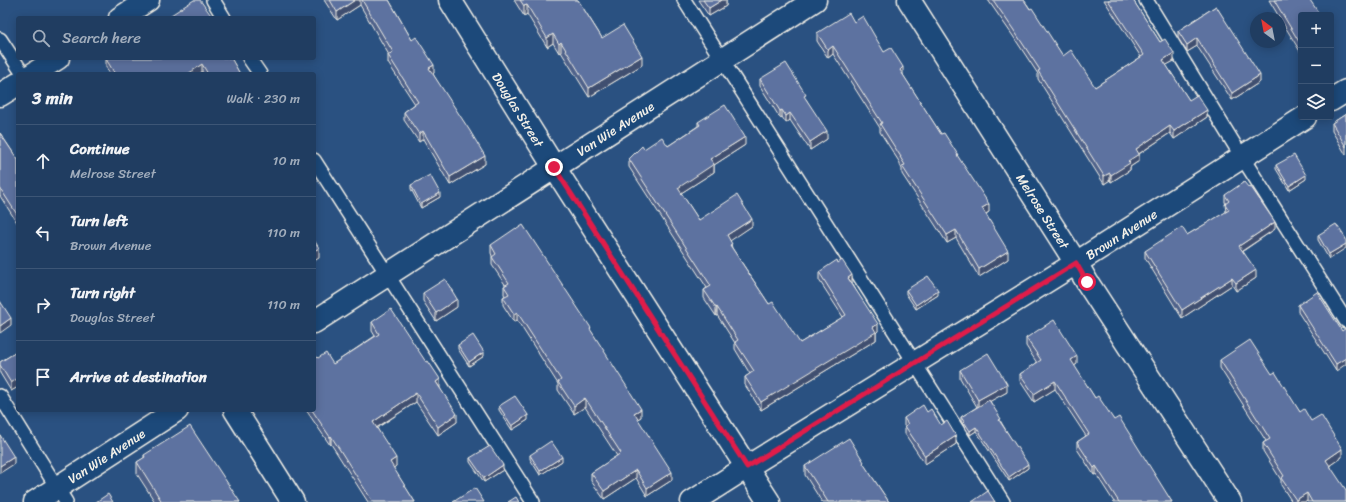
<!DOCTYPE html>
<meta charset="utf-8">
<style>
body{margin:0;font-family:Sriracha,sans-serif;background:#2d486a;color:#f1f3f6}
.controls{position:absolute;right:12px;top:12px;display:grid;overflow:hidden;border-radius:4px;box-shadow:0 2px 10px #0003}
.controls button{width:36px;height:36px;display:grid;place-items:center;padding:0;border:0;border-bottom:1px solid #3d5676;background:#203d61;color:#f1f3f6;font:20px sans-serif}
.compass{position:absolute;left:1250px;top:12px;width:36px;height:36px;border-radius:50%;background:#203d61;box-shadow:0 2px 10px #0003;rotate:328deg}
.stop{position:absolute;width:12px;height:12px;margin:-9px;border:3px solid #e11d48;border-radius:50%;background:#fff}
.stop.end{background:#e11d48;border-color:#fff;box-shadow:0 1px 4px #0008}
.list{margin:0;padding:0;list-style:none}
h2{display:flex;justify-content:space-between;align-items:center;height:52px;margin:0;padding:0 16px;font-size:17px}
h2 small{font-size:13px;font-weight:400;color:#a2aebd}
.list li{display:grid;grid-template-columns:26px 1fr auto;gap:12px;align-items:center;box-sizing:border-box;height:72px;padding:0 16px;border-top:1px solid #3d5676}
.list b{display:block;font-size:15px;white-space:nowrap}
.list p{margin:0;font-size:13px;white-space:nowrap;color:#a2aebd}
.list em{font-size:13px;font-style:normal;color:#a2aebd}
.icon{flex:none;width:22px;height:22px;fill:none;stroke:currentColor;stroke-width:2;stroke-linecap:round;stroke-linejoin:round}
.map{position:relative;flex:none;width:1346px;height:502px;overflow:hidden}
.search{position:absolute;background:#203d61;box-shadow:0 2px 10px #0003;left:16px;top:16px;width:300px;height:44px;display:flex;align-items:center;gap:10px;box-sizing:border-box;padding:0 14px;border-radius:4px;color:#a2aebd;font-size:15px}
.panel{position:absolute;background:#203d61;box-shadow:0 2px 10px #0003;left:16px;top:72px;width:300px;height:340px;border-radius:4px}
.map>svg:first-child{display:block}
</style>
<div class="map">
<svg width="1346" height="502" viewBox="0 0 1346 502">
<rect width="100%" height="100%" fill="#2a5181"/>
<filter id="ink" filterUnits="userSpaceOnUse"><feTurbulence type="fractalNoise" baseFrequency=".025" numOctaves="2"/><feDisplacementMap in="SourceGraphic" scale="8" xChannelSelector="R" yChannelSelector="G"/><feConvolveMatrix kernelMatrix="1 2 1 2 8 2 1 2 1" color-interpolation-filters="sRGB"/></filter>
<g filter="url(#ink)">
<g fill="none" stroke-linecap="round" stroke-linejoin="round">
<g stroke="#f4f1e8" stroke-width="16">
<g id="lane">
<polyline points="213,0 224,18"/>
<polyline points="684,0 1003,502"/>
<polyline points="1146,0 1242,157 1346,321"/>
<polyline points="0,39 23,74"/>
<polyline points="249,58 260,74"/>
<polyline points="314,160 533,502"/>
<polyline points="0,396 66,502"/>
</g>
</g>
<g stroke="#f4f1e8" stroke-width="25">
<g id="street">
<path id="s1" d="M450 0 554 167 769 502"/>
<path id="s2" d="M909 0 1076 263 1087 282 1230 502"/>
<polyline points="1331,100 1346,91"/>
<path id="s3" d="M314 322 815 0"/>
<polyline points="235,410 293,502"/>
<path id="s4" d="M35 502 177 410"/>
<path id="s5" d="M692 502 747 467 1076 263 1305 117"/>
</g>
</g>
<g stroke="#f4f1e8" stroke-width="25">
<g id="secondary">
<polyline points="120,18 148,0"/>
<polyline points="33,74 58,58"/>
<polyline points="0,95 18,84"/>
</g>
</g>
<use href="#lane" stroke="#1f4a7a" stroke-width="13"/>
<use href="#street" stroke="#1f4a7a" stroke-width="22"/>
<use href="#secondary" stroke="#1f4a7a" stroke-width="22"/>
</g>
<g fill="#50628a" stroke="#f4f1e8">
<polygon points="324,0 389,0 412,40 434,73 433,74 485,164 450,185 423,139 419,142 404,120 404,112 415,104 388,63 388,55 389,55 360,5 337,20"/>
<polygon points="514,0 578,0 602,38 642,65 589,97 561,52 559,53 553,43 547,47 527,14 524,16"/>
<polygon points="698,0 726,0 726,6 709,16"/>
<polygon points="988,0 1024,0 1063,56 1095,87 1141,57 1104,0 1133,0 1160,42 1174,61 1166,65 1189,100 1207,117 1174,139 1170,133 1139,154 1139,161 1130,167 1130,170 1111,182 1110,180 1104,184 1038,79 1038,74 1013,36"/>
<polygon points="1269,0 1310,0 1301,15 1301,53"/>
<polygon points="1216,6 1260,82 1232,100 1197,46 1187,52 1178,38 1178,31"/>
<polygon points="854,22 884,52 903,75 941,134 958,157 989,212 986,214 1008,259 979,277 956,238 947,243 902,174 902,169 900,165 900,163 880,132 880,128 833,54 828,58 817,41 817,33"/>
<polygon points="231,58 240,74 204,74 202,72 199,74 110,74 106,67 106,59"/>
<polygon points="760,79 806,99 827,139 810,150 790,120 786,123 782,117 780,118 760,86"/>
<polygon points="1346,114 1346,155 1332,131 1332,123"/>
<polygon points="698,122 745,145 714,165 714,172 681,193 699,220 752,226 730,240 732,248 769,304 800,343 843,317 819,280 819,272 852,283 878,331 876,333 876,340 761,410 745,385 745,377 750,374 735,349 735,343 717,315 716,316 704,298 704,290 707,288 629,167 629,159 644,149 668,146 698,126"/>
<polygon points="0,133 18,160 18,224 0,196"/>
<polygon points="1276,165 1306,179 1289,190 1276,169"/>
<polygon points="411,185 440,197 421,208 411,189"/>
<polygon points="1225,195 1275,229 1243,251 1256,278 1236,291 1232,285 1182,318 1145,258 1145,251 1187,235 1226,212 1225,204 1226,204 1225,202"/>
<polygon points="1318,235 1346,239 1329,259 1318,240"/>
<polygon points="491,245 591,331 641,417 637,419 672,480 647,496 636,478 604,499 591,481 591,473 617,456 585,407 574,414 558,390 558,384 517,320 514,322 503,305 503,297 505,296 504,294 504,286 506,286 492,265 492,256 491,253"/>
<polygon points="906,290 938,295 916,309 906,294"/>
<polygon points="423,293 457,307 436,321 423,301"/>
<polygon points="1298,305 1342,331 1336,371 1298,312"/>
<polygon points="372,322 440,388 457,422 438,435 416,402 377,428 396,466 393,468 415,502 368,502 331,444 330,445 306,410 314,410 333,364 375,336 372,331"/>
<polygon points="1026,338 1077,364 1074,366 1095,398 1114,420 1172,502 1114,502 1096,474 1094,475 1077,449 1077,442 1086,436 1055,389 1034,402 1020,381 1020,374 1037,363 1026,346"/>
<polygon points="458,345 484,356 469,366 458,349"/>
<polygon points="18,351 18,387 11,391 0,373 0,362"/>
<polygon points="1220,360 1272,374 1300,412 1311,421 1342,457 1330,465 1346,502 1307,502 1307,501 1306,502 1292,502 1281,485 1281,480 1263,451 1263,443 1266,441 1220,368"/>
<polygon points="960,370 1007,392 990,401 1001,422 1028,468 1009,481 976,431 970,435 961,421 961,417 977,407 960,378"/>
<polygon points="499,406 528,420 512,430 499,410"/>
<polygon points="927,412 941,425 956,444 925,464 905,434 905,427 904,426 904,418"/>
<polygon points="144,455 240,502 155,502 137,474 137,462 144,458"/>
<polygon points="530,455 562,461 540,475 530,459"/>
<polygon points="470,458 503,470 484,482 470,462"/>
<polygon points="864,465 889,502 822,502 805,475 805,466"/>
</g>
<g fill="#415070" stroke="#f4f1e8">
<polygon points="355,0 360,0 360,5 337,20 337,12"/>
<polygon points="722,0 726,0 726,6 709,16 709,8"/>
<polygon points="527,5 527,14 524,16 524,6"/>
<polygon points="553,34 553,43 547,47 547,38"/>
<polygon points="1197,38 1197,46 1187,52 1187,45"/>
<polygon points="561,42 561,52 559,53 559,44"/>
<polygon points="833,46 833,54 828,58 828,50"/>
<polygon points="1174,53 1174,61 1163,67 1163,60"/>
<polygon points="642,56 642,65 589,97 589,88"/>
<polygon points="202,64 202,72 199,74 188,74"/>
<polygon points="434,65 434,73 429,76 429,68"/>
<polygon points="903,67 903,75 900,70"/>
<polygon points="1260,75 1260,82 1232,100 1232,93"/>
<polygon points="782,110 782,117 780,118 780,111"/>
<polygon points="1207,110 1207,117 1174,139 1174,131"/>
<polygon points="790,113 790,120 786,123 786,116"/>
<polygon points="1170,126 1170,133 1137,155 1139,154 1139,161 1130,167 1130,170 1111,182 1111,175 1128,161 1136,149"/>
<polygon points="423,131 423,139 419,142 419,134"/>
<polygon points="827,131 827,139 810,150 810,142"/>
<polygon points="745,137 745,145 714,165 714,172 678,195 678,188 710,159"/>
<polygon points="485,156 485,164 450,185 450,177"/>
<polygon points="1110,173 1110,180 1104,184 1104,176"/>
<polygon points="1306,175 1306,179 1289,190 1289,186"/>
<polygon points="440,193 440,197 421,208 421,204"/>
<polygon points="989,204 989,212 982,216 982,208"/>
<polygon points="752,219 752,226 727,243 727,235"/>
<polygon points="1275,222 1275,229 1239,253 1239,246"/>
<polygon points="956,230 956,238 947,243 947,235"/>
<polygon points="1346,244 1346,248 1329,259 1329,254"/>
<polygon points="319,248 319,258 314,261 314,251"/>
<polygon points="1008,251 1008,259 979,277 979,269"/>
<polygon points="1256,270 1256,278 1236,291 1236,283"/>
<polygon points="852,275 852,283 848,278"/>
<polygon points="1232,278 1232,285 1182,318 1182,310"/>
<polygon points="938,290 938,295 916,309 916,305"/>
<polygon points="457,299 457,307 436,321 436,313"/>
<polygon points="717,307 717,315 716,316 716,308"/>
<polygon points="517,312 517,320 514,322 514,314"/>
<polygon points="11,318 11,325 0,333 0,326"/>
<polygon points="878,324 878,331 876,333 876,340 761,410 761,402"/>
<polygon points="484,352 484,356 469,366 469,362"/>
<polygon points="1077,356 1077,364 1071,368 1071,360"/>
<polygon points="1346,358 1346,364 1336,371 1336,364"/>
<polygon points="18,378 18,387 11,391 11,383"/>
<polygon points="440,379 440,388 436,382"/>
<polygon points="1055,381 1055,389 1034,402 1034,394"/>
<polygon points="1007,384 1007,392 978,408 978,400"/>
<polygon points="416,393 416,402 373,430 373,422"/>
<polygon points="585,398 585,407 574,414 574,406"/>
<polygon points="641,409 641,417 634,421 634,413"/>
<polygon points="457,414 457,422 438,435 438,427"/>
<polygon points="528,415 528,420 512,430 512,426"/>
<polygon points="976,427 976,431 970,435 970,431"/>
<polygon points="331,436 331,444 330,445 330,437"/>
<polygon points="956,436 956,444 925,464 925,456"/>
<polygon points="1342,449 1342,457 1326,468 1326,460"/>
<polygon points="14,457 14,464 0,473 0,466"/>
<polygon points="562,457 562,461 540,475 540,471"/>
<polygon points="396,458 396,466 390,471 390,462"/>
<polygon points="1028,464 1028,468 1009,481 1009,477"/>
<polygon points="503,465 503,470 484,482 484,478"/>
<polygon points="1096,466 1096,474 1094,475 1094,468"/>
<polygon points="636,470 636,478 604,499 604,491"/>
<polygon points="672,472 672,480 647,496 647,488"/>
<polygon points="1307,493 1307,501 1306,502 1296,502 1296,500"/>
</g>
<g fill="#5d72a0" stroke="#f4f1e8">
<polygon points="194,0 200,0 213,18 173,18 171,15"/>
<polygon points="330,0 355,0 337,12"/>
<polygon points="362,0 389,0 412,40 416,37 434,65 429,68 470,131 485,156 450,177 423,131 419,134 404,112 418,102 388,55 393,52"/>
<polygon points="520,0 578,0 602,38 623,25 642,56 589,88 561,42 559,44 553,34 547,38 527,5 524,6"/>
<polygon points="703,0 722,0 709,8"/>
<polygon points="993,0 1024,0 1030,9 1032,8 1063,56 1071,50 1095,87 1144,55 1108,0 1133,0 1160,42 1165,39 1174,53 1163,60 1189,100 1197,95 1207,110 1174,131 1170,126 1136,149 1139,154 1128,161 1130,163 1111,175 1110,173 1104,176 1038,71 1040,70 1013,29"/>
<polygon points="1274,0 1310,0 1320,15 1301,15 1301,45"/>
<polygon points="1216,6 1260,75 1232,93 1197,38 1187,45 1178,31"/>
<polygon points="849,13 854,22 863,16 884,52 891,48 903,67 900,70 941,134 944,133 958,155 957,155 989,204 982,208 1008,251 979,269 956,230 947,235 902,166 905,165 900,157 901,157 880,124 882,123 833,46 828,50 817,33"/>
<polygon points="108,58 231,58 240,74 208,74 202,64 188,74 115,74 106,59"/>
<polygon points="786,63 806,95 804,96 827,131 810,142 790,113 786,116 782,110 780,111 760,79"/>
<polygon points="725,105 745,137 710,159 714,164 678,188 699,220 737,195 752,219 727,235 732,244 730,245 769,304 773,302 800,343 846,315 819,272 837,260 838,263 842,260 852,275 848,278 878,324 873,327 876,332 761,402 745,377 754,371 735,342 738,340 717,307 716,308 704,290 711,286 629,159 642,146 644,149 662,137 668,146 700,125 698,122"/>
<polygon points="1346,114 1346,147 1332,123"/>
<polygon points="0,133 18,160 18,216 0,188"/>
<polygon points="1294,155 1306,175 1289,186 1276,165"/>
<polygon points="430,175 440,193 421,204 411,185"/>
<polygon points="1244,182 1249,188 1251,187 1275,222 1239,246 1256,270 1236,283 1232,278 1182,310 1145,251 1182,227 1187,235 1229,210 1225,204 1229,201 1225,195"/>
<polygon points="1336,224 1346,239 1346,244 1329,254 1318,235"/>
<polygon points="523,225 591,328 590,329 641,409 634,413 672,472 647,488 636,470 604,491 591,473 621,453 585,398 574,406 558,382 561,380 517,312 514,314 503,297 509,294 504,286 509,283 492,257 496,254 491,245 516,228 517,229"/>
<polygon points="314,240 319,248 314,251"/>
<polygon points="928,276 938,290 916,305 906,290"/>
<polygon points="445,279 457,299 436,313 423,293"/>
<polygon points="1317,292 1342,331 1346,328 1346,358 1336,364 1298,305"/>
<polygon points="0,301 11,318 0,326"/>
<polygon points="391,309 426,362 428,361 440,379 436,382 457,414 438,427 416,393 373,422 396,458 390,462 415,502 373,502 331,436 330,437 312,410 314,410 314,358 316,356 318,358 326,353 333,364 379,334 372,322"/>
<polygon points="1054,320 1077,356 1071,360 1095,398 1098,396 1114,420 1119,417 1172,502 1119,502 1096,466 1094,468 1077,442 1089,434 1055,381 1034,394 1020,374 1041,360 1026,338"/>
<polygon points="473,335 484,352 469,362 458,345"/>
<polygon points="1250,340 1272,374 1275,372 1300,412 1304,409 1311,421 1321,415 1342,449 1326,460 1346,490 1346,502 1312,502 1307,493 1296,500 1281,478 1284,476 1263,443 1270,439 1220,360"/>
<polygon points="18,351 18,378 11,383 0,365 0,362"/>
<polygon points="988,353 1007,384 978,400 960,370"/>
<polygon points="515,396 528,415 512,426 499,406"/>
<polygon points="989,400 1001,419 999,420 1028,464 1009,477 976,427 970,431 961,417"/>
<polygon points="923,405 927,412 931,409 941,425 947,421 956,436 925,456 905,426 908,424 904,418"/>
<polygon points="190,426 240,502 162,502 137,462 145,457 144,455"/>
<polygon points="0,435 14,457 0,466"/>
<polygon points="849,438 864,462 863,463 889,502 828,502 805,466"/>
<polygon points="551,441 562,457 540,471 530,455"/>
<polygon points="490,446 503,465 484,478 470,458"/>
<polygon points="475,488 484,502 453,502"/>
<polygon points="988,491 995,502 972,502"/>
<polygon points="108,494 113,502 96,502"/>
<polygon points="516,497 519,502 508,502"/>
</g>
</g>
<g fill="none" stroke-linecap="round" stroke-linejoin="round" filter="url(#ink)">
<polyline stroke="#e11d48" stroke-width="5" points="554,167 747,467 1076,263 1087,282"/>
</g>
<g text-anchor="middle" stroke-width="4" stroke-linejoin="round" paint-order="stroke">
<g font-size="13" fill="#f4f1e8" stroke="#1f4a7a">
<text dy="5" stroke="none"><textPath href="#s1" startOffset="129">Douglas Street</textPath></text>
<text dy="5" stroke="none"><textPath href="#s3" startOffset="358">Van Wie Avenue</textPath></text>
<text dy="5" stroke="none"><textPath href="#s2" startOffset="250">Melrose Street</textPath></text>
<text dy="5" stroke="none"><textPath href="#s5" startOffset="506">Brown Avenue</textPath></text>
<text dy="5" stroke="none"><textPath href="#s4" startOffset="85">Van Wie Avenue</textPath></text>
</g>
</g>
</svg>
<div class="controls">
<button>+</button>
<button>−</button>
<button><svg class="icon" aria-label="layers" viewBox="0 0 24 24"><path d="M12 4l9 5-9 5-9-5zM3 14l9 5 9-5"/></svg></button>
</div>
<svg class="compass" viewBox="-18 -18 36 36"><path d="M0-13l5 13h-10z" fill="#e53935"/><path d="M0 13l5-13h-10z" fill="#a2aebd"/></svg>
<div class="stop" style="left:1087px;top:282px"></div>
<div class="stop end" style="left:554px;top:167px"></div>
<div class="search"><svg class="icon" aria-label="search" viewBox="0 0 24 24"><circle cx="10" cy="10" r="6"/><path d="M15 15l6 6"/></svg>Search here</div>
<section class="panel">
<h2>3 min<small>Walk · 230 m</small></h2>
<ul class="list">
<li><svg class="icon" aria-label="ahead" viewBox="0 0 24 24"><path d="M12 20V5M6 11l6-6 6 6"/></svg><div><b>Continue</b><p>Melrose Street</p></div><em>10 m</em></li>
<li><svg class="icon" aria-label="left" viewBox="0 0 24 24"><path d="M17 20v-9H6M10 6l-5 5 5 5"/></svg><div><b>Turn left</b><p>Brown Avenue</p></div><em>110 m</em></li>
<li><svg class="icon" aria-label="right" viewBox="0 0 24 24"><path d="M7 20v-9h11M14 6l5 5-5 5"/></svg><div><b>Turn right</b><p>Douglas Street</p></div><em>110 m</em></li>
<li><svg class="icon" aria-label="arrive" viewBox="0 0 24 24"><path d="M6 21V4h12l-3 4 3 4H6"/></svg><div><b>Arrive at destination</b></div></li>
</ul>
</section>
</div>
